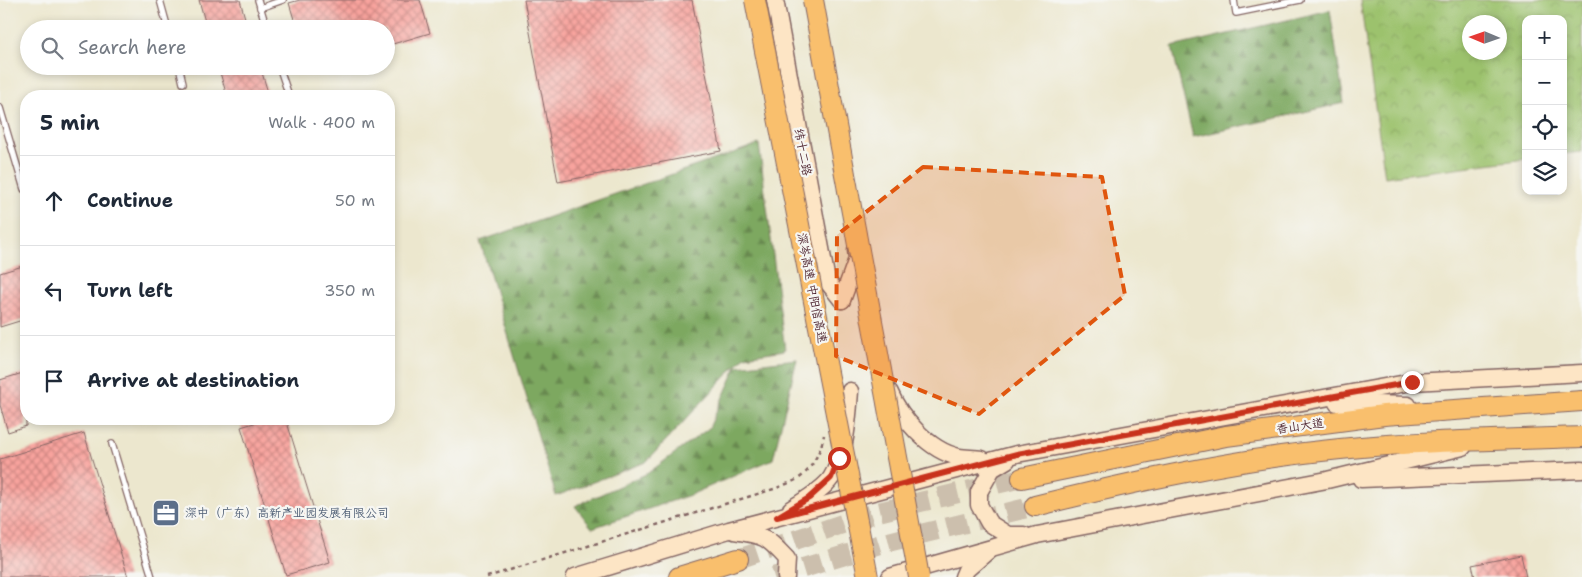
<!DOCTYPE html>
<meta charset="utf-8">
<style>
body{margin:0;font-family:"Shantell Sans","LXGW WenKai TC",sans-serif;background:#f6f6f7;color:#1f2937}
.controls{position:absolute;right:15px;top:15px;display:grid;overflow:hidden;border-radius:10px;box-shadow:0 2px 8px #0003}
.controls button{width:45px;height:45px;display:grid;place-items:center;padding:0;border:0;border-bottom:1px solid #e0e1e3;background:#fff;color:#1f2937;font:25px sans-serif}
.compass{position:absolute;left:1462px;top:15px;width:45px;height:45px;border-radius:50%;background:#fff;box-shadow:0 2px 8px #0003;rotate:272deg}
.stop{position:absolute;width:15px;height:15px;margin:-11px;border:4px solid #c8321e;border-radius:50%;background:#fff}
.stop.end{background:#c8321e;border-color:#fff;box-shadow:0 1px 5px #0008}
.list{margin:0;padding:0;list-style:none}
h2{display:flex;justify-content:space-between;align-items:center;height:65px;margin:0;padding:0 20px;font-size:21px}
h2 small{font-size:16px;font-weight:400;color:#747a83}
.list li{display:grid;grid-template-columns:32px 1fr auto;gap:15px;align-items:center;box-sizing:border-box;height:90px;padding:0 20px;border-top:1px solid #e0e1e3}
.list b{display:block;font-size:19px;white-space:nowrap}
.list em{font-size:16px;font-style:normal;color:#747a83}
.icon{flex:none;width:28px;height:28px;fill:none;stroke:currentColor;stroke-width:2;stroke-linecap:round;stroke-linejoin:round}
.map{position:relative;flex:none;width:1582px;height:577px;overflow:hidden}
.search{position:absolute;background:#fff;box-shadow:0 2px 8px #0003;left:20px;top:20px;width:375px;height:55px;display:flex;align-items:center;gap:12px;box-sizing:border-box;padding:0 18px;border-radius:28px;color:#747a83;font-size:19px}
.panel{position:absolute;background:#fff;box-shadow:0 2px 8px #0003;left:20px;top:90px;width:375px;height:335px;border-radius:20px}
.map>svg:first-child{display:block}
</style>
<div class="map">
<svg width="1582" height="577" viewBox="0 0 1582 577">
<defs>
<pattern id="forest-firs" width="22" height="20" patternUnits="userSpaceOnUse" patternTransform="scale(1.25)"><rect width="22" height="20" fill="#7da860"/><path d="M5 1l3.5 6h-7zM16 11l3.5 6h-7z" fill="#68884f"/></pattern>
<pattern id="park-crowns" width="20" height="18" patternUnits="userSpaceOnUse" patternTransform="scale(1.25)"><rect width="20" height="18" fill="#9cc26d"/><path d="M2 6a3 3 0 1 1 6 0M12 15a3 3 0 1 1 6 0" fill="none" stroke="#88a65f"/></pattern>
<pattern id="building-cross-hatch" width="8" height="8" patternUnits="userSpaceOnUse" patternTransform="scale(1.25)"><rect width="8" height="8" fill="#f8a39d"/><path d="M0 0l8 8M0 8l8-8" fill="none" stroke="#cb8480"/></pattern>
</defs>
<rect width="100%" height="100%" fill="#f6f6f2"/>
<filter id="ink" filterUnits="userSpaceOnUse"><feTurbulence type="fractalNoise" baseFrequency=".02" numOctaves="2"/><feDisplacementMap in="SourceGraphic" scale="10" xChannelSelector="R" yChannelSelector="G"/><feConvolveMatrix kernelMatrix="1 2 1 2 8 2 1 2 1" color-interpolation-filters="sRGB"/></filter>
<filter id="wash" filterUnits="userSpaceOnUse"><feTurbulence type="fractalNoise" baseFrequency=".0096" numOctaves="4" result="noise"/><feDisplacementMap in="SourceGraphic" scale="20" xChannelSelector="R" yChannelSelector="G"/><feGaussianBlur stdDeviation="1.12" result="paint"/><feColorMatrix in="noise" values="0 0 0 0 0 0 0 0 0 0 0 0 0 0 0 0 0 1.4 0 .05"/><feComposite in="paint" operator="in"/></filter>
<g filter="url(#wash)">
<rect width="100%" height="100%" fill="#ece7ce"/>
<g fill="url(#forest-firs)" stroke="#646446">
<polygon points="1330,10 1344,103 1193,137 1172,47"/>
<polygon points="759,144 785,350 745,356 646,462 556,496 480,241"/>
<polygon points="797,359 773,459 690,495 592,528 575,506 648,473 709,428 737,366"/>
</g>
<path fill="url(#park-crowns)" stroke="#73704c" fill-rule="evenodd" d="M1360 0H1582V152L1563 154V19H1526V159L1385 177ZM1470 22H1500V52H1470Z"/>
<g id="blocks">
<g fill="url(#building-cross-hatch)">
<polygon points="199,0 240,0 248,29 207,29"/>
<polygon points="300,0 420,0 430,33 386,46 386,29 297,29 289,3"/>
<polygon points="524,0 692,0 721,151 558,182"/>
<polygon points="218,66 260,66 269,96 227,96"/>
<polygon points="26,265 26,319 0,327 0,273"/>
<polygon points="26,372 26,426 8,432 0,405 0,380"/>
<polygon points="267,419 286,419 330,562 286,575 241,427"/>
<polygon points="84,433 128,577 0,577 0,459"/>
<polygon points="1521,555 1526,577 1475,577 1472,565"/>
</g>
</g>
</g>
<g filter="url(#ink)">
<use href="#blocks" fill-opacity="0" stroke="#836564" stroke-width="1"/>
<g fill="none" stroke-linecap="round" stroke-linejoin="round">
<g stroke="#ccbfad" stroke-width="20" stroke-dasharray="20 10" stroke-linecap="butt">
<polyline points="738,559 878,512 1022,478"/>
<polyline points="774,577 884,543 1035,506"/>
</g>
<g stroke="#836564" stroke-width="8">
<g id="lane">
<polyline points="160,0 168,29"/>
<polyline points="258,0 267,29"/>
<polyline points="1234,0 1236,13 1300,0"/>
<polyline points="260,8 283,0"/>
<polyline points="179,66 183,83"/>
<polyline points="279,66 289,96"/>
<polyline points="0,108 24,189"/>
<polyline points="112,444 152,577"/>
</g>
</g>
<g stroke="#836564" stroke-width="19">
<g id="secondary">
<polyline points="775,0 827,281 842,300"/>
<polyline points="842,300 857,259 856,250"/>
<path d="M889 391C900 417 929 451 959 457 966 458 974 458 982 459"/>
<polyline points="1337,403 1408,405"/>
<polyline points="1007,460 992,469 979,492 979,505 989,523 1008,535 1024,535"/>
<polyline points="1361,479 1582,470"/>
<path d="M791 509C803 501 823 490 831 478 846 454 848 418 850 391"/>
<path d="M734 531C764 535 767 537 787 559L786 577"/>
<polyline points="575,577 729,530 1017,454 1412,382 1582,373"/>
<polyline points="890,577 1037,535 1327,480 1463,447"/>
<polyline points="963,577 966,570 989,550"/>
</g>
</g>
<g stroke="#836564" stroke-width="22">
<g id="highway">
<polyline points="1022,478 1226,436 1384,415 1582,401"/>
<path d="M1035 506C1136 481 1237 459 1340 449 1420 441 1502 440 1582 437"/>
<polyline points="679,577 738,559"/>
</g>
</g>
<path stroke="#836564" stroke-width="2.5" stroke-dasharray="4 4" stroke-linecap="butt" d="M487 577 777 488C783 485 790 483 796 480 811 472 821 451 824 435"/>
<use href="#lane" stroke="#fff" stroke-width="5.5"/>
<use href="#secondary" stroke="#fde5c5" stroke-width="16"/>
<use href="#highway" stroke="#f9bf6d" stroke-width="20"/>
<g stroke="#836564" stroke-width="22" stroke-linecap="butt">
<g id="highway-bridge">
<polyline points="755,0 868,577"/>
<polyline points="813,0 919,577"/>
</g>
</g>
<use href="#highway-bridge" stroke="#f9bf6d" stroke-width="20"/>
</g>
</g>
<g fill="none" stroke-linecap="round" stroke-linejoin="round" filter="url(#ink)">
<polyline stroke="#c8321e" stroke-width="6" points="839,458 831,478 809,498 777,517 1017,454 1412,382"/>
</g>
<path fill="#e0560e" fill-opacity="0.2" stroke="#e0560e" stroke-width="4" stroke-dasharray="10 6" stroke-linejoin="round" d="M923 167 1102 177 1125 295 979 414 836 356 837 235Z"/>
<defs>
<g id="office-square" transform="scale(1.4375)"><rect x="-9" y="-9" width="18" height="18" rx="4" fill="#5c6f8a" stroke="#f6f6f2"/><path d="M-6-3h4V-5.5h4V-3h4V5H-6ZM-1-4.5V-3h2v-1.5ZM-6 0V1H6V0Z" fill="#fff"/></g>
</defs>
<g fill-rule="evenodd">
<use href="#office-square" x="166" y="513"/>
</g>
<g text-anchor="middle" stroke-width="4.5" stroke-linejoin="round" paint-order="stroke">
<g font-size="12" fill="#4a1f2b" stroke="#f6f6f2">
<text transform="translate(803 152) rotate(79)" y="4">纬十二路</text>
<text transform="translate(812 288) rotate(79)" y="4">深岑高速 中阳信高速</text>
<text transform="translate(1300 426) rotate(-8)" y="4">香山大道</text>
</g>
<g font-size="12" fill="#4e5e75" stroke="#f6f6f2" text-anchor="start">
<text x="185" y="517">深中（广东）高新产业园发展有限公司</text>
</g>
</g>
</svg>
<div class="controls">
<button>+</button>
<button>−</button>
<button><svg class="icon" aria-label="locate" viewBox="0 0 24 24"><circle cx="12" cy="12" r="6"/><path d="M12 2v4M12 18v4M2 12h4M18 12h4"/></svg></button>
<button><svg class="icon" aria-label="layers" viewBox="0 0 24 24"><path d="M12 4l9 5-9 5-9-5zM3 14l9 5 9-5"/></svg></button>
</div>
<svg class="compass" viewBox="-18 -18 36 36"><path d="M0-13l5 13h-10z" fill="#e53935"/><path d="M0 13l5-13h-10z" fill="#747a83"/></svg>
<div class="stop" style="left:839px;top:458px"></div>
<div class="stop end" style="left:1412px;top:382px"></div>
<div class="search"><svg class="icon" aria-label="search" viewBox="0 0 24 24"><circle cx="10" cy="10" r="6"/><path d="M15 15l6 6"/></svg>Search here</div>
<section class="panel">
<h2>5 min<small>Walk · 400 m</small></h2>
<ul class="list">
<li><svg class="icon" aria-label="ahead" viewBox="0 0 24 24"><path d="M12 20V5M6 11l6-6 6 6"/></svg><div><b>Continue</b></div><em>50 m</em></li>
<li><svg class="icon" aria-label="left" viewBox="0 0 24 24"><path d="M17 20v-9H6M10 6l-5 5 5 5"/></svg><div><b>Turn left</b></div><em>350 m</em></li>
<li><svg class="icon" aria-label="arrive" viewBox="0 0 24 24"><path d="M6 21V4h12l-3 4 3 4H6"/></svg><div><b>Arrive at destination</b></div></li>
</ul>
</section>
</div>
